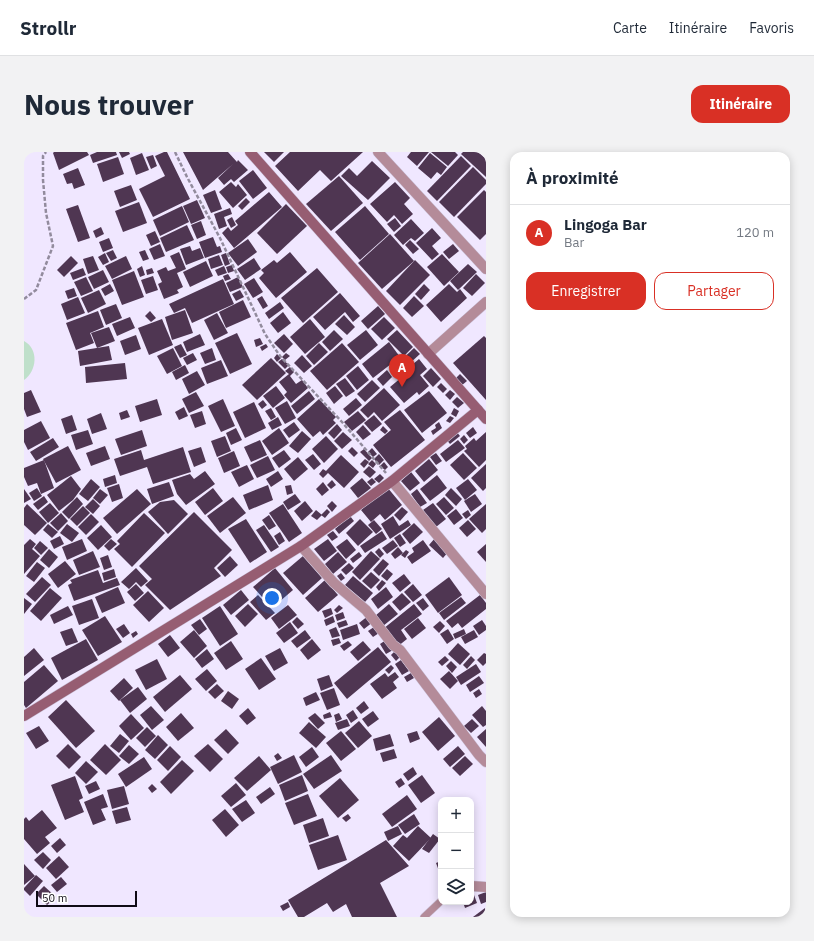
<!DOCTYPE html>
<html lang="fr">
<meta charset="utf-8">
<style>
body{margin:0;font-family:"IBM Plex Sans",sans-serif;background:#f2f2f3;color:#1f2937}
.controls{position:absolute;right:12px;bottom:12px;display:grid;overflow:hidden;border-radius:8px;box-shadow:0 2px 10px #0003}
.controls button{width:36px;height:36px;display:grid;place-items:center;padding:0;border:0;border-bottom:1px solid #e0e1e3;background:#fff;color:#1f2937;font:20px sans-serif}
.scale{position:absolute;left:12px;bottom:10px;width:101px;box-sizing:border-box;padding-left:4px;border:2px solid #0f0b15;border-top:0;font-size:11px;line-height:14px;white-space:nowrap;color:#0f0b15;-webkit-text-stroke:3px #fff;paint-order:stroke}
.you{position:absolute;left:248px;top:446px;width:14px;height:14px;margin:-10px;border:3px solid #fff;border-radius:50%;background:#1a73e8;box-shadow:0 0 0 6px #1a73e833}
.badge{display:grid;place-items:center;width:26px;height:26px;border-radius:50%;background:#d93025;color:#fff;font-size:13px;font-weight:700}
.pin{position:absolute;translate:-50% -33px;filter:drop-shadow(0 1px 2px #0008)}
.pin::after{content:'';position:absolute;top:21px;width:14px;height:12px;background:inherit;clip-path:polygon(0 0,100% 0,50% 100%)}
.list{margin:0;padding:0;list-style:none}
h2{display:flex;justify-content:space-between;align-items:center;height:52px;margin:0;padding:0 16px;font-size:17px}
h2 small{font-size:13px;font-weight:400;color:#747a83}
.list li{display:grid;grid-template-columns:26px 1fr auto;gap:12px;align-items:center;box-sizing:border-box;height:56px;padding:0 16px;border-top:1px solid #e0e1e3}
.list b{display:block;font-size:15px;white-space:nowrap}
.list p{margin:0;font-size:13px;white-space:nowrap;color:#747a83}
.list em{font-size:13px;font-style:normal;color:#747a83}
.actions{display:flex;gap:8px;padding:12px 16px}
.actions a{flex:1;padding:9px 0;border:1px solid #d93025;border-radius:12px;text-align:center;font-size:14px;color:#d93025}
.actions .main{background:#d93025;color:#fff}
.icon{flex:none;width:22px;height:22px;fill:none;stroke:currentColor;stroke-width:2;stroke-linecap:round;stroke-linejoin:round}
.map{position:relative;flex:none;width:462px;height:765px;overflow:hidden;border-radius:12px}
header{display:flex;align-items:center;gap:24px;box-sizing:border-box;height:56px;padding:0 20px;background:#fff;border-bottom:1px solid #e0e1e3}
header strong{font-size:19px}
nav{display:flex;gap:22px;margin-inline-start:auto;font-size:14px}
.intro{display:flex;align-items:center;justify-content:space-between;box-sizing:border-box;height:96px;padding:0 24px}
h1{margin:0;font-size:28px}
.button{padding:10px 18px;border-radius:12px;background:#d93025;color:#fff;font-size:14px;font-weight:700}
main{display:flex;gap:24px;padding:0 24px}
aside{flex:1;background:#fff;border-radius:12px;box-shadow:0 2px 10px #0003}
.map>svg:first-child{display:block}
</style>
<header>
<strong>Strollr</strong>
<nav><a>Carte</a><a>Itinéraire</a><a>Favoris</a></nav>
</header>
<div class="intro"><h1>Nous trouver</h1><a class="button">Itinéraire</a></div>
<main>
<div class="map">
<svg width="462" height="765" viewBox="0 0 462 765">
<rect width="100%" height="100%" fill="#f0e7ff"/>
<path fill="#bfe0ca" d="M0 189C15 197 13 219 0 228Z"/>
<g fill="#4f3652">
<polygon points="30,0 63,0 65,3 35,18 29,1"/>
<polygon points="73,0 92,0 93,3 69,11 66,3"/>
<polygon points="95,0 105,0 106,2 98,6"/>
<polygon points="140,0 143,0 166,47 129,65 115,37 141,24 131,4"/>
<polygon points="159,0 204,0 213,10 214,8 224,18 210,30 207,27 200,33 194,26 209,12 179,38"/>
<polygon points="240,0 260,0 250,10"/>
<polygon points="266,0 339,0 307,29 296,18 274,39 251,14"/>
<polygon points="387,0 405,0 393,14 383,5"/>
<polygon points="407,0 431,0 434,3 424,14"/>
<polygon points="439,0 454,0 462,7 462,25 437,2"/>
<polygon points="118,1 125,18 112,23 106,6"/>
<polygon points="406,1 423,15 417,23 413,20 407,27 394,16"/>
<polygon points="129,3 133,14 127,17 122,5"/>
<polygon points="437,4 447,14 413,49 403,39"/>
<polygon points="94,5 100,22 79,30 73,12"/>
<polygon points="348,9 366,26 344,48 317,24 325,16 333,24"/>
<polygon points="449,15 462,28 462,32 430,65 415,50"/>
<polygon points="54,16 61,33 50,37 48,31 43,32 39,22"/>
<polygon points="229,18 243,36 229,47 215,29"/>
<polygon points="315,24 339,51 307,79 282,52"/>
<polygon points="207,30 212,35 214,32 223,43 209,56 195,40"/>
<polygon points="371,30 386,46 380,52 389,62 378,72 370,63 363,70 346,52"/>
<polygon points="107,33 113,48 96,55 90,39"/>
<polygon points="191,38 198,57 187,61 179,43"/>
<polygon points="460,38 462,40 462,82 456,88 433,65"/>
<polygon points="245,40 258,55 210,96 198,81 204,75 207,79 214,73 211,69"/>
<polygon points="222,46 226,50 218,58 214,54"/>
<polygon points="173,48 181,66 167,72 159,54"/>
<polygon points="115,50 123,71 99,80 91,59"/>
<polygon points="262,52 283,74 253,102 233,81"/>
<polygon points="54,53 66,86 54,90 42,57"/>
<polygon points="158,54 165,70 136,84 129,68"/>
<polygon points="341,54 365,82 336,108 311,80"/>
<polygon points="206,56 208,62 200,65 203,74 195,77 190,62"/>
<polygon points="208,65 212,73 207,76 203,68"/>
<polygon points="371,66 377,74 370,80 363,72"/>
<polygon points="387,67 400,81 391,89 387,86 379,93 370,83"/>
<polygon points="177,69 182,83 173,87 167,73"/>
<polygon points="163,73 170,88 142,100 136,86"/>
<polygon points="77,75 80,82 72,86 69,79"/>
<polygon points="408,76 417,86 408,94 415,102 408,108 392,91"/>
<polygon points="131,79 136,90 127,94 122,83"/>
<polygon points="366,82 390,109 358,137 334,111"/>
<polygon points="189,85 193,95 196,94 198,100 181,106 175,90"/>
<polygon points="85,86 89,96 79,100 75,90"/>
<polygon points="224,87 233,100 214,114 204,101"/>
<polygon points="386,88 395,97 389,102 381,93"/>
<polygon points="136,92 141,104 130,108 125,97"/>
<polygon points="429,92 435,99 425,107 419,100"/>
<polygon points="166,94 168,99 176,96 180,106 162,113 156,97"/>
<polygon points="89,98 93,106 87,109 82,101"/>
<polygon points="121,98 125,107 119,109 115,100"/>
<polygon points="155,100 162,117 153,121 159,135 153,138 155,141 140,147 134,132 138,130 133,119 142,115 144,119 152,116 146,104"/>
<polygon points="266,100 283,120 252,146 235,126 240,121 237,118 250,108 253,111"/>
<polygon points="81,101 85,110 79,113 74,105"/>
<polygon points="202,101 206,112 201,114 197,103"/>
<polygon points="418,102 435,120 420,134 403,115"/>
<polygon points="195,103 199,113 187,117 184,107"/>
<polygon points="47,104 54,111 40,125 33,118"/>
<polygon points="69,104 75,118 64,122 59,107"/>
<polygon points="102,104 108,117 88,127 81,114"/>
<polygon points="230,106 237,117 221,128 213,117"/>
<polygon points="391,108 406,123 376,153 362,139"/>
<polygon points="182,109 189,124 166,135 159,120"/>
<polygon points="444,112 453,120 434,138 426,129"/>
<polygon points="208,113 210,119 204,121 202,115"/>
<polygon points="118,114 121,123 116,125 113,117"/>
<polygon points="200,114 203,121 194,124 191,118"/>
<polygon points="59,116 62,123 49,128 46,121"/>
<polygon points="128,116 130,121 123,123 122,118"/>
<polygon points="293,116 314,140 279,171 257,146"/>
<polygon points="79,118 85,130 70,137 64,125"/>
<polygon points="110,119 120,145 98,153 88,128"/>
<polygon points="204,122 207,127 201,129 199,124"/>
<polygon points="452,122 461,131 448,144 439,136"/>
<polygon points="129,124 134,138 122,142 117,128"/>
<polygon points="62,125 69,139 57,144 50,130"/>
<polygon points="214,125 219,135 206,140 202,131"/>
<polygon points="230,126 239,140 229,146 220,132"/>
<polygon points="199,127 210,152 168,171 161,156 150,161 145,152"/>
<polygon points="86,132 90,139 81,144 77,137"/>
<polygon points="400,132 406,138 397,148 391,142"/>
<polygon points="425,132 433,140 436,137 443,146 417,170 402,153"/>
<polygon points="50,136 53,144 44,147 41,139"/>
<polygon points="75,138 82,152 64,161 57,146"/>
<polygon points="216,138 220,145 212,149 208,142"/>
<polygon points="316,141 336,164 329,170 321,160 301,178 289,165"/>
<polygon points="238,144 244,154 239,157 233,147"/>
<polygon points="390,144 400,154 388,165 379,156"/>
<polygon points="54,145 61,161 43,168 37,152"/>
<polygon points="219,148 227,165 202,176 195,160"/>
<polygon points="256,150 260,156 245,167 241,161"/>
<polygon points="92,152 98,166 82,173 76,158"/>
<polygon points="354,154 361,162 344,177 337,169"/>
<polygon points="161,158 169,181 148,188 141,165"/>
<polygon points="74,159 80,175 66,181 70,191 52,198 42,171"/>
<polygon points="126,159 132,166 127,170 121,164"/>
<polygon points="259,160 267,171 254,181 246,171"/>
<polygon points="193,161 204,181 190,188 180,168"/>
<polygon points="320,163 331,175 323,183 311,172"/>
<polygon points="106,165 111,176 93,184 88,172"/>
<polygon points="360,165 371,176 358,188 347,177"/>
<polygon points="138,167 149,193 125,203 114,176"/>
<polygon points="286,167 301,185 281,202 266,185"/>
<polygon points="85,175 91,189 73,196 67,181"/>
<polygon points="310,178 319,187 306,199 298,190"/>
<polygon points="342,178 354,193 336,208 323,193"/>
<polygon points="373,178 389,195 380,204 363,187"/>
<polygon points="213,181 228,212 206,222 191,191"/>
<polygon points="176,182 181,193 163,200 159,190"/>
<polygon points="260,182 269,192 260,201 250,191"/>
<polygon points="112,183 117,197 101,203 96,189"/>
<polygon points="460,184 462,186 462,248 429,211"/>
<polygon points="236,186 239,192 232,195 230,188"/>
<polygon points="365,190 376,205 349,226 338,212"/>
<polygon points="295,191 304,200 290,213 282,204"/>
<polygon points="318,191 335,210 303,238 286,219"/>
<polygon points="157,192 163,203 156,206 150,195"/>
<polygon points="242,192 244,195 238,199 236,195"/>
<polygon points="85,194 88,208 56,214 54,199"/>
<polygon points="149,196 158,214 143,222 133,204"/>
<polygon points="188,196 192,208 181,212 176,201"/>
<polygon points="390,196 396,202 374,222 369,216"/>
<polygon points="169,201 173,208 163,213 159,206"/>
<polygon points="262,201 266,204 261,208 258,205"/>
<polygon points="253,202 257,206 253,210 250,206"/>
<polygon points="278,203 288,214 280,221 270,211"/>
<polygon points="247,206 262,221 233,248 218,233"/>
<polygon points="258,207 265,213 261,217 254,210"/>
<polygon points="395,207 403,217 396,223 405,234 395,243 393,240 380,251 366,235 384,220 382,218"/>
<polygon points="197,208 204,224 183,232 177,216"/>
<polygon points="101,211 103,227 62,231 61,215"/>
<polygon points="161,213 165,221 152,228 148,220"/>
<polygon points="334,214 345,228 333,238 322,224"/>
<polygon points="266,215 270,220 266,224 272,232 278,228 284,236 267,251 260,243 263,240 255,230 265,222 261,219"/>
<polygon points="407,216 417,227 409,235 399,224"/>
<polygon points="363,218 368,225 359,234 353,227"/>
<polygon points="173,219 181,233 165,242 158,227"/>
<polygon points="436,222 443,229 437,234 431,227"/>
<polygon points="321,226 331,239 322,245 312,232"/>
<polygon points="348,228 356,236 341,250 333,242"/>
<polygon points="417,231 423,237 419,241 413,235"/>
<polygon points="252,234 261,246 249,256 239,244"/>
<polygon points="311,234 319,244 310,252 302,241"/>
<polygon points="360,236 376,253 358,269 350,260 344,266 336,258"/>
<polygon points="7,238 17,260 3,265 0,257 0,241"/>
<polygon points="426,238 431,242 426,248 421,243"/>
<polygon points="285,239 291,247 273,262 267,254"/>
<polygon points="405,239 423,261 398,281 380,258"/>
<polygon points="172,240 180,254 165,261 158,247"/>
<polygon points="433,245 440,251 434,256 428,250"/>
<polygon points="332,246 338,253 325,264 319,257"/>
<polygon points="133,247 138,263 116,270 111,254"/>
<polygon points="199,247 211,274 197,280 184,254"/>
<polygon points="295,247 312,265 309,268 312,271 299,283 296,279 289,285 273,267"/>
<polygon points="239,248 243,253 238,257 234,252"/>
<polygon points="263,249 272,266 261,272 251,256"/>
<polygon points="230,250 242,276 221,286 209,260"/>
<polygon points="160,255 164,264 155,268 151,260"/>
<polygon points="247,256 252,265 247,268 241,259"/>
<polygon points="430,256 435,259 432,265 427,262"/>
<polygon points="103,258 106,265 97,268 95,261"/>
<polygon points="376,258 401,288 367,315 349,293 367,278 360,270"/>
<polygon points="178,259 182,272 171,276 166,263"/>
<polygon points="334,259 342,268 328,279 320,270"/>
<polygon points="77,261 83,277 68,282 63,267"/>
<polygon points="48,263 53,278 42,282 37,267"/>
<polygon points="350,263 358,272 348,280 340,271"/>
<polygon points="426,264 430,266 426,271 422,269"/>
<polygon points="254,265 258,273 248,278 244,271"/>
<polygon points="17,269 26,286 4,298 0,290 0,278"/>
<polygon points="270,270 276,278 265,286 259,278"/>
<polygon points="415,270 418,276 409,283 407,279 412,276 411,273"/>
<polygon points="313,272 318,278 310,287 304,281"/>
<polygon points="339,273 347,282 339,288 332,280"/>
<polygon points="359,274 364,279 361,282 356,278"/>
<polygon points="449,275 453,281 446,286 442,281"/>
<polygon points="212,276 218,288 207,293 202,281"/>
<polygon points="255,276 265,291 248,303 238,289"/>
<polygon points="64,278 69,292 52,298 47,283"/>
<polygon points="118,278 123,294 97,303 91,287"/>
<polygon points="278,279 287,287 274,301 265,294"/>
<polygon points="432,279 436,284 426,292 422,287"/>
<polygon points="319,280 328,288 318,297 310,289"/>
<polygon points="462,280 462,308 455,315 440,299 443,297 441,294 450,286 452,289"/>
<polygon points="440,283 444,288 440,292 436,287"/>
<polygon points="201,284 207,299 193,305 187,289"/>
<polygon points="302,284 314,297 300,311 288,297"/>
<polygon points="29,286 35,295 12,309 6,300"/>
<polygon points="236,288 243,303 227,310 220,295"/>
<polygon points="434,288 441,296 422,310 416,302"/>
<polygon points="44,294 57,318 32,331 19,307"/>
<polygon points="81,294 86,307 67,314 62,301"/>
<polygon points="159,295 167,320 129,332 123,315 96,324 90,307 117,298 120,308"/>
<polygon points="177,295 182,310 170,315 164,299"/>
<polygon points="328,295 334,301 330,305 324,299"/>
<polygon points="348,296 353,302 349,305 344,300"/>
<polygon points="340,297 348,306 345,309 336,300"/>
<polygon points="260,298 267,307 255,316 248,306"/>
<polygon points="210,299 216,314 200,321 194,306"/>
<polygon points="412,301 418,309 412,313 406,305"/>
<polygon points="439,301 453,316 440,328 426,313"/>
<polygon points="289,302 297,312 290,318 281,308"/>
<polygon points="355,302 360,308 355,313 350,307"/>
<polygon points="317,303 335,320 320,336 304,321 299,326 295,322 299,317 302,319"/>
<polygon points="244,304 251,318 233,326 226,313"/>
<polygon points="274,305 284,317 270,329 260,317"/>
<polygon points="341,307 345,310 340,316 336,312"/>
<polygon points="405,307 414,318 400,330 391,319"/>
<polygon points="20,308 30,336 17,342 13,331 4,334 0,325 0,316"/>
<polygon points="348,308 352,312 349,316 344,312"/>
<polygon points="360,310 364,315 361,318 356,314"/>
<polygon points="462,312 462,336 459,339 447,326"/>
<polygon points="223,313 230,327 215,335 207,320"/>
<polygon points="345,314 352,320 346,326 339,320"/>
<polygon points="181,319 191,332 162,353 153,342 148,328 166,322 170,327"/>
<polygon points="254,319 259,327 247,335 242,327"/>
<polygon points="387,320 396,331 386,339 377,329"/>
<polygon points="356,322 360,326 355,331 350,327"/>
<polygon points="91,323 93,331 81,335 79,327"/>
<polygon points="413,323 423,336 406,349 396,337"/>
<polygon points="47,324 57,337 49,348 35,359 23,343"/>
<polygon points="338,326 347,336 334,346 326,336"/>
<polygon points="348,326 352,330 347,334 343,330"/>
<polygon points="67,327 76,335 64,349 55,342"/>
<polygon points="444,327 453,338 441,348 432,336"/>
<polygon points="308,328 312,333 307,337 303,333"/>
<polygon points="145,330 150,344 128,352 123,337"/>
<polygon points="299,330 305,338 298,344 292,337"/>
<polygon points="95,332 99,346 88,350 83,336"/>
<polygon points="244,333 249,348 225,358 219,343"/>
<polygon points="267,333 269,341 263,343 261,334"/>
<polygon points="363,335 378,353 361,368 356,362 347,370 337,358"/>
<polygon points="13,336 18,344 10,349 5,341"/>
<polygon points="189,336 199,349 181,363 171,350"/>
<polygon points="427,336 438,347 432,354 421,343"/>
<polygon points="0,337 7,347 0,351"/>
<polygon points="76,337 84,343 76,352 69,346"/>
<polygon points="113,337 127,352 93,382 79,366"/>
<polygon points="393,337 403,351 396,355 387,342"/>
<polygon points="271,342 277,350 264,358 259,350"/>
<polygon points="451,342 458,352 447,360 440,349"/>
<polygon points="20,344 24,350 14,358 9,352"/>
<polygon points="53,345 59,352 45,367 38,360"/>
<polygon points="209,345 222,361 196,381 183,364"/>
<polygon points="420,345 430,356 422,363 412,352"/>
<polygon points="69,347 76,354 69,362 61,355"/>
<polygon points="150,348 164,362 144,382 124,360 136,350"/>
<polygon points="281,349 289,359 278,369 270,359"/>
<polygon points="308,349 313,354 308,360 303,354"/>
<polygon points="26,351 35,361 24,371 15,360"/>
<polygon points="409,351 422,367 412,375 399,358"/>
<polygon points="3,352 23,371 11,383 0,373 0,356"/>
<polygon points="259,352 278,381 265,390 245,361"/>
<polygon points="462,352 462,377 458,381 445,367"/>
<polygon points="59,354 66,361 53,374 46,367"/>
<polygon points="378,355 384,360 376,369 370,363"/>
<polygon points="303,357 306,360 301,366 297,363"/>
<polygon points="432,357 439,366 430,373 423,364"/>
<polygon points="292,358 298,363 293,368 287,364"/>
<polygon points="444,358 447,363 442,367 438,362"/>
<polygon points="170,360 208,398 190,416 197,424 146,458 121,433 128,427 115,414"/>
<polygon points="37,361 44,369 34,379 26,371"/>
<polygon points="120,361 141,381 108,415 90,397 96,392 93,389"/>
<polygon points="67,362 75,370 62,383 54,375"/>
<polygon points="245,363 252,374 245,378 238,368"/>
<polygon points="326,364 330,369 315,382 311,377"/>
<polygon points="369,364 375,374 384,368 387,373 366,387 357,372"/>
<polygon points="222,367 243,400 226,411 204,377"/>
<polygon points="336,367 349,380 334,394 322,381"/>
<polygon points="350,368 358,377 352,382 344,373"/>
<polygon points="444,368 452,377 443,385 435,376"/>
<polygon points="390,371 399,380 386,392 378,382"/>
<polygon points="24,372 34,380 28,386 19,378"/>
<polygon points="43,372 55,381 48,390 36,381"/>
<polygon points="77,373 88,385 74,398 63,386"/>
<polygon points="240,373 255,395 247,400 232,378"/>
<polygon points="309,379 314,385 308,389 303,383"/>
<polygon points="358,379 363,387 341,401 336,394"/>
<polygon points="256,380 261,389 255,393 250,384"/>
<polygon points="376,382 382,391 376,395 370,386"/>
<polygon points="36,384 40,392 30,397 26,389"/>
<polygon points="411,386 425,399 419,406 405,393"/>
<polygon points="6,387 12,392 8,397 16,404 0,422 0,393"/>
<polygon points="58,387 63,399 43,408 38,395"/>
<polygon points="87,387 93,392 85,399 80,394"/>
<polygon points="304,387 313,399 300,409 290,397"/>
<polygon points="323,387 332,398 322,407 312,395"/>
<polygon points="369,388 374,394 363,402 358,396"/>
<polygon points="399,388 407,399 388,412 383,405 390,400 388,396"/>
<polygon points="16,389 24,396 17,403 10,396"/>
<polygon points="462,392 462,410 453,400"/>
<polygon points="374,395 379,401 371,407 367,402"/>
<polygon points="355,396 360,402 356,406 351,400"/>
<polygon points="25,397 34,405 25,416 16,408"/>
<polygon points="382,398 385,400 381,406 377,403"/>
<polygon points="69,399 76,415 55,423 49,408"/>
<polygon points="347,399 356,407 336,428 328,420"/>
<polygon points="314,400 323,410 309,422 301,412"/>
<polygon points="335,400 338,404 329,411 326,407"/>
<polygon points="84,403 88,415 80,418 76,406"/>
<polygon points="206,404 214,413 201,425 193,416"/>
<polygon points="279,404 298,426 279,443 259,421"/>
<polygon points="359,407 365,412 355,424 349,418"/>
<polygon points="41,409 52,422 34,436 24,422"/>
<polygon points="13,410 21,416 10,430 2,424"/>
<polygon points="325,411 330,416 322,423 317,418"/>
<polygon points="112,416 124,429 117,435 112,430 105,437 97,430"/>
<polygon points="251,416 269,438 248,456 229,435"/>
<polygon points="90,417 92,425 80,429 78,421"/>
<polygon points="363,417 369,422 363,429 357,424"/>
<polygon points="74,418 79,431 93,426 96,433 50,449 44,433 48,431 46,428"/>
<polygon points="347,420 356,428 347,437 338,429"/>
<polygon points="317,421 321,426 317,429 313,424"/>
<polygon points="380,422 387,431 376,440 368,431"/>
<polygon points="329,424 349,441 341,450 321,433"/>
<polygon points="18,425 27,433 11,450 2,442"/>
<polygon points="425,425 438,443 414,461 401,443"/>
<polygon points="301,428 314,443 294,460 281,446"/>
<polygon points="358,428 362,431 355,439 352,435"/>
<polygon points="112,432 120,441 111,449 103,440"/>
<polygon points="389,432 398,443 389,450 380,440"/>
<polygon points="94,435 101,451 78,461 71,445"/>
<polygon points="362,435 369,445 354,457 347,447"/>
<polygon points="26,436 38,446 17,469 6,459"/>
<polygon points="217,438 225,448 207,463 199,453"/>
<polygon points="124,439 140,456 125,470 109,453"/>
<polygon points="378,441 387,450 376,459 368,450"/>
<polygon points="234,443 251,461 242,468 226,450"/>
<polygon points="456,443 462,451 462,457 438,476 434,471 428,476 422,469"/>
<polygon points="437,445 442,451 420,468 415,461"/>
<polygon points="0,446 8,452 0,462"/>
<polygon points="399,446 405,454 399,459 392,451"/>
<polygon points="68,447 75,466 55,473 48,454"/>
<polygon points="224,452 234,462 221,475 211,464"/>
<polygon points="365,452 374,462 359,474 351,464"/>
<polygon points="390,452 398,462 377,478 383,487 373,495 359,477"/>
<polygon points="264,453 273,463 255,477 247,466"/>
<polygon points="315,453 319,456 313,461 310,458"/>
<polygon points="44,454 49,463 30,472 26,463"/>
<polygon points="196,454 214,482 196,494 178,466"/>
<polygon points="307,456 309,462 301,466 298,459"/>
<polygon points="319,460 321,466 313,469 311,463"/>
<polygon points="81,464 98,490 74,504 58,478"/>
<polygon points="309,464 311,470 302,474 300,468"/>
<polygon points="344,464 349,470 340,477 335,471"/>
<polygon points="273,465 280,472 274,477 268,470"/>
<polygon points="394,466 402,476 388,487 380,477"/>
<polygon points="176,467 183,477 175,483 167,473"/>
<polygon points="322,468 324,473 315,476 313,471"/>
<polygon points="458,468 462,474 462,478 455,483 449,474"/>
<polygon points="416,469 421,474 415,481 409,475"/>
<polygon points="266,470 274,481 260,491 252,481"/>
<polygon points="100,472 106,481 99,486 92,477"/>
<polygon points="333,472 336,482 319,488 316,478"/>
<polygon points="312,475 316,484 308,486 305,478"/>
<polygon points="350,475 355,481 349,485 344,479"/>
<polygon points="48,476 54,490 42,494 36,480"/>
<polygon points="424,477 430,487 423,492 416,482"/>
<polygon points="440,477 442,482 431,487 429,482"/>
<polygon points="170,478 183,494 170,506 156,490"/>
<polygon points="281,478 287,486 273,496 267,489"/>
<polygon points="450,478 454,485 441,492 437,485"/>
<polygon points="112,479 114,482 109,486 107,482"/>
<polygon points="146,483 156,496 144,505 134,492"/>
<polygon points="315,486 317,491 309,494 307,488"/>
<polygon points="62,487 74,508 38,528 27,506"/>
<polygon points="288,487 297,498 284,508 276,498"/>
<polygon points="362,488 369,498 362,502 356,492"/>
<polygon points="207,489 219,507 202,518 190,501"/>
<polygon points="324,489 328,493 320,499 316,494"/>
<polygon points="339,489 347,498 334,509 326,500"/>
<polygon points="434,491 446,502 436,513 424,502"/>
<polygon points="354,495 367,510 323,547 310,531"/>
<polygon points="10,496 20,508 0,524 0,505"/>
<polygon points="256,496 264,511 250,519 241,504"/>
<polygon points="183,497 190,507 178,516 171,507"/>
<polygon points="373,497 378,503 372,509 367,503"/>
<polygon points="460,501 462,502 462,511 459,514 453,508"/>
<polygon points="421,504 425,508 418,514 414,510"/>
<polygon points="447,504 451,508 443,517 439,513"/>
<polygon points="237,506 252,527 235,538 221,517"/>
<polygon points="133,507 143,527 122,538 111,518"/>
<polygon points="377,508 385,519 378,523 371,512"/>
<polygon points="427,509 433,515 428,521 422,514"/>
<polygon points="452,512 457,520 437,533 432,525"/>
<polygon points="20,513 34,529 2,556 0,553 0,530"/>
<polygon points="367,513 370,516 365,522 361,518"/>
<polygon points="183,517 193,529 182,539 171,527"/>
<polygon points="425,519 434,529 426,537 416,527"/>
<polygon points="371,520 375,525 369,530 373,536 358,547 346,532 361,521 364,525"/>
<polygon points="387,521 390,526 383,530 380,525"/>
<polygon points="156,523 168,537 141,560 129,545"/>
<polygon points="305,523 309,534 297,539 293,527"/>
<polygon points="455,524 460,531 446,540 442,533"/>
<polygon points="100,526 109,536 95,549 86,539"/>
<polygon points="193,532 200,539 191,547 184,540"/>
<polygon points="114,535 123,547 106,561 96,548"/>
<polygon points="310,536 316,553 303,558 296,541"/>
<polygon points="455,537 458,542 452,546 449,541"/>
<polygon points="204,539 215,547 208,557 197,549"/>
<polygon points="292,540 296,548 282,554 279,546"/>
<polygon points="42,548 71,579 52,596 24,565"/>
<polygon points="340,549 345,556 337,562 332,556"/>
<polygon points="127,554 140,568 128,578 116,563"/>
<polygon points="458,554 462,559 462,573 459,575 448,563"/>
<polygon points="224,556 232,566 223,573 215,564"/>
<polygon points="329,558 334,566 327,571 322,563"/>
<polygon points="349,559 355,567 344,575 338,567"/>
<polygon points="306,560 308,565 300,567 299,563"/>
<polygon points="157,561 170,576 154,589 142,575"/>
<polygon points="291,561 301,571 294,577 284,566"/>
<polygon points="315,561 318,567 312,570 310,563"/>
<polygon points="107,562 120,576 107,588 95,574"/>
<polygon points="415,565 431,584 414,599 398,580"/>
<polygon points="323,567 326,574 314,578 311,571"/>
<polygon points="448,567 455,574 447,581 440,574"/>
<polygon points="335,569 348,584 334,596 321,581"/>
<polygon points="285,570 302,585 292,596 275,581"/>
<polygon points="15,574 25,589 12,597 2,581"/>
<polygon points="123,575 132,584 121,595 112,586"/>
<polygon points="202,577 215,591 204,602 190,588"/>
<polygon points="462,577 462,595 453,585"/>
<polygon points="317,579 332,597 317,609 302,591"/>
<polygon points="393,579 396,587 386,591 383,582"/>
<polygon points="96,582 105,589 95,601 86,594"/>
<polygon points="366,582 370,594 352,599 349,587"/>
<polygon points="134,583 144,593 131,607 121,598"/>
<polygon points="44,592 57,605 45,617 32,604"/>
<polygon points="81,592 97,608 82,623 66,608"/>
<polygon points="184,592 199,607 186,620 170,604"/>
<polygon points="105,593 115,602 105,612 95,604"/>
<polygon points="146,594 157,605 144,619 133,608"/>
<polygon points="434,594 441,602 426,615 419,607"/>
<polygon points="288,595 295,605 282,615 275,605"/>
<polygon points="370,597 373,606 359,610 356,601"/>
<polygon points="254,601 258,606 253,609 250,604"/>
<polygon points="270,603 278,620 254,632 246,615"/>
<polygon points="307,603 318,619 290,637 279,622"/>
<polygon points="235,604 247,618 223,639 210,626"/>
<polygon points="441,604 449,612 436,624 428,616"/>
<polygon points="120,605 128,617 102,635 94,622"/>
<polygon points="158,608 170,619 147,642 136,630"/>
<polygon points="62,609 74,620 62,632 51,621"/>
<polygon points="389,615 393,622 384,629 379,622"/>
<polygon points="278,623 284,639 261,649 255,633"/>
<polygon points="398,623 411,641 397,651 384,633"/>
<polygon points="51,624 59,646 55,648 60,660 41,668 27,633"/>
<polygon points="316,626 335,648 314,666 295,644"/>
<polygon points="377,626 381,632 375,636 371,630"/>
<polygon points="72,629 76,637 65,642 61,634"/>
<polygon points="212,631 222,643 207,655 197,644"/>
<polygon points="128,632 133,637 128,641 124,636"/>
<polygon points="100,634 105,652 88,657 83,638"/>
<polygon points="246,635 251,642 237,652 232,645"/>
<polygon points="79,642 84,655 77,657 82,668 69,673 60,650"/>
<polygon points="284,642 293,664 270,673 261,651"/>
<polygon points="383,643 393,657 368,675 358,662"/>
<polygon points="222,648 231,661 218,670 208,657"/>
<polygon points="103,655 107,668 92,672 88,659"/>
<polygon points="201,657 215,673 202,685 188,668"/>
<polygon points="18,658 33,676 21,685 26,691 13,702 0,687 0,667 2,665 5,669"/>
<polygon points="324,662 327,666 322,670 318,666"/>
<polygon points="390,662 396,672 381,682 374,673"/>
<polygon points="299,666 305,684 285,691 279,673"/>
<polygon points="374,674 378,682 364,689 360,680"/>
<polygon points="394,674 407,686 385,709 369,694 379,683 383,686"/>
<polygon points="409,682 416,687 405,701 398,697"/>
<polygon points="314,683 323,708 294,718 285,693"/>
<polygon points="36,686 42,693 33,701 27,694"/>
<polygon points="362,688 385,714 356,731 373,765 328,765 322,752 309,760 303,751 280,765 274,765 264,748"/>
<polygon points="19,700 27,708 19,717 10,708"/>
<polygon points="35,704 45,715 32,727 22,716"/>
<polygon points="417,709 417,719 415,719 412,711"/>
<polygon points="0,712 11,724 0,733"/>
<polygon points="12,723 19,729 6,744 0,738 0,736"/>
<polygon points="37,725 43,732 33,740 27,733"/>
<polygon points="20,734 32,745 23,753 12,742"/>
<polygon points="447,735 453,751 441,756 439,750 447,750"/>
<polygon points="462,740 462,750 457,752 454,743"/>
<polygon points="264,750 266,755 259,759 256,754"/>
<polygon points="461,756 462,765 449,765"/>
</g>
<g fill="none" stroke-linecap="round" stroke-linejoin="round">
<g stroke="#ccc4da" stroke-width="8">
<polyline id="lane" points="400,765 417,749"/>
</g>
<g stroke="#ccc4da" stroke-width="11">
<g id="street">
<polyline points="354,0 462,117"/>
<polyline points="404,202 462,150"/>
<polyline points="368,329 462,442"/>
<polyline points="277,394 310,431 342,458 369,493 376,498 455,603 462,610"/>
<polyline points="447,734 462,735"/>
</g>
</g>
<g stroke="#ccc4da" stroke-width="11">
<g id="secondary">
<polyline points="226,0 462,267"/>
<polyline points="0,564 277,394 368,329 454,258"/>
</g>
</g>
<g stroke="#928b9d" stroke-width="2.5" stroke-dasharray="4 2" stroke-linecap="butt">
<polyline points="151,0 163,25 196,86 241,182 256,204 318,270 362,321"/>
<polyline points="0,147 12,138 29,94 22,61 19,28 19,4 22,0"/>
</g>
<use href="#lane" stroke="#b48b99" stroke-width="7"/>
<use href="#street" stroke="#b48b99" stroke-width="10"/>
<use href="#secondary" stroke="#965d72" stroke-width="10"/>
</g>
</svg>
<div class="controls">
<button>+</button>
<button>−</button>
<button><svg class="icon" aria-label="layers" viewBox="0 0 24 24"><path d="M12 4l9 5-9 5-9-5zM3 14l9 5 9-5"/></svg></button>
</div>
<div class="scale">50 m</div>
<div class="you"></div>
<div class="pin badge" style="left:378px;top:235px">A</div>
</div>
<aside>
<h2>À proximité<small></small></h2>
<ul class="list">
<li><span class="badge">A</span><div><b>Lingoga Bar</b><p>Bar</p></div><em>120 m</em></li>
</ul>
<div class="actions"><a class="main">Enregistrer</a><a>Partager</a></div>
</aside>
</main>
